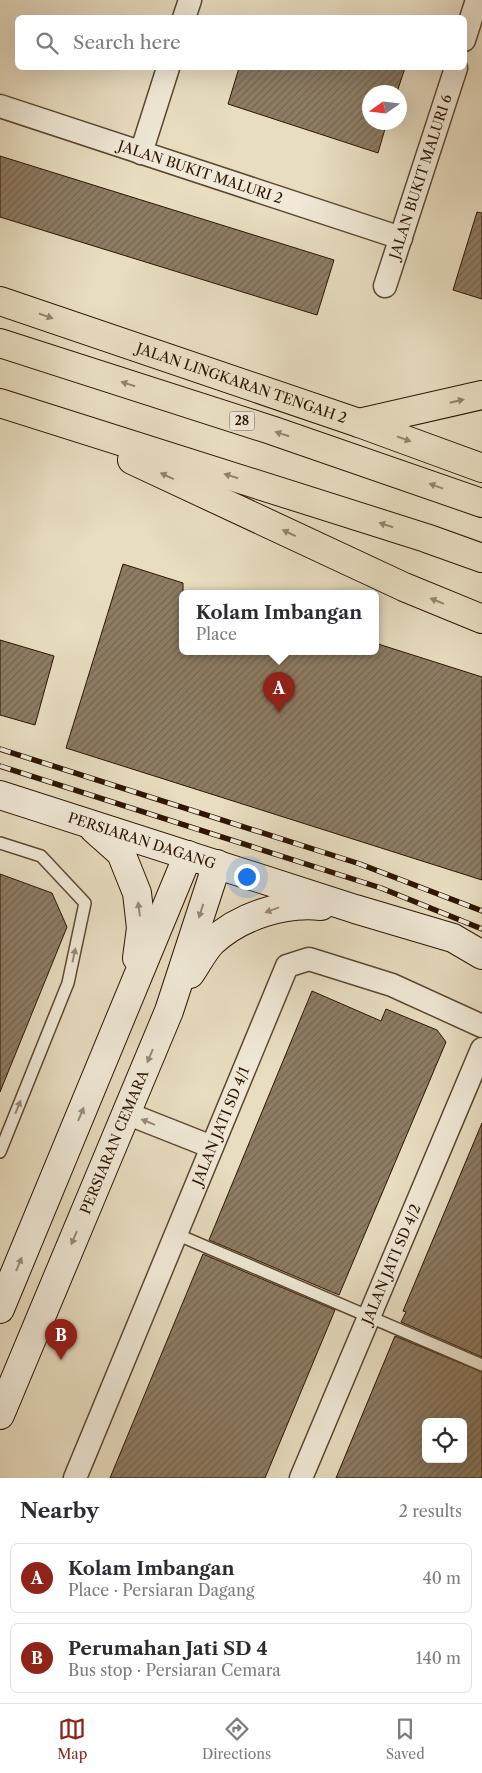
<!DOCTYPE html>
<meta charset="utf-8">
<style>
body{margin:0;font-family:"Libre Caslon Text",serif;background:#f7f7f7;color:#2b2b33}
.controls{position:absolute;right:15px;bottom:15px;display:grid;overflow:hidden;border-radius:8px;box-shadow:0 5px 20px #0002}
.controls button{width:45px;height:45px;display:grid;place-items:center;padding:0;border:0;border-bottom:1px solid #e1e1e2;background:#fff;color:#2b2b33;font:25px sans-serif}
.compass{position:absolute;left:362px;top:85px;width:45px;height:45px;border-radius:50%;background:#fff;box-shadow:0 5px 20px #0002;rotate:256deg}
.you{position:absolute;left:246px;top:876px;width:18px;height:18px;margin:-12px;border:4px solid #fff;border-radius:50%;background:#1a73e8;box-shadow:0 0 0 8px #1a73e833}
.badge{display:grid;place-items:center;width:32px;height:32px;border-radius:50%;background:#8f2418;color:#fff;font-size:16px;font-weight:700}
.pin{position:absolute;translate:-50% -41px;filter:drop-shadow(0 1px 2px #0008)}
.pin::after{content:'';position:absolute;top:26px;width:18px;height:15px;background:inherit;clip-path:polygon(0 0,100% 0,50% 100%)}
.popup{position:absolute;left:179px;top:590px;width:200px;height:65px;box-sizing:border-box;display:grid;place-content:center;border-radius:8px;background:#fff;filter:drop-shadow(0 1px 4px #0005);font-size:16px;white-space:nowrap;color:#7c7c81}
.popup b{font-size:19px;color:#2b2b33}
.popup::after{content:'';position:absolute;left:50%;top:100%;margin-left:-10px;border:10px solid transparent;border-top-color:#fff}
.list{margin:0;padding:0;list-style:none}
h2{display:flex;justify-content:space-between;align-items:center;height:65px;margin:0;padding:0 20px;font-size:21px}
h2 small{font-size:16px;font-weight:400;color:#7c7c81}
.list li{display:grid;grid-template-columns:32px 1fr auto;gap:15px;align-items:center;box-sizing:border-box;height:70px;margin:0 10px 10px;padding:0 10px;border:1px solid #e1e1e2;border-radius:8px}
.list b{display:block;font-size:19px;white-space:nowrap}
.list p{margin:0;font-size:16px;white-space:nowrap;color:#7c7c81}
.list em{font-size:16px;font-style:normal;color:#7c7c81}
.icon{flex:none;width:28px;height:28px;fill:none;stroke:currentColor;stroke-width:2;stroke-linecap:round;stroke-linejoin:round}
.map{position:relative;flex:none;width:482px;height:1478px;overflow:hidden}
.search{position:absolute;background:#fff;box-shadow:0 5px 20px #0002;left:15px;right:15px;top:15px;height:55px;display:flex;align-items:center;gap:12px;box-sizing:border-box;padding:0 18px;border-radius:8px;color:#7c7c81;font-size:19px}
.sheet{height:225px;background:#fff}
nav{display:flex;justify-content:space-around;align-items:center;box-sizing:border-box;height:70px;border-top:1px solid #e1e1e2;background:#fff;font-size:14px;color:#7c7c81}
nav a{display:grid;justify-items:center;gap:2px}
nav .on{color:#8f2418}
.map>svg:first-child{display:block}
</style>
<div class="map">
<svg width="482" height="1478" viewBox="0 0 482 1478">
<defs>
<pattern id="building-hatch" width="6" height="6" patternUnits="userSpaceOnUse" patternTransform="scale(1.25)"><rect width="6" height="6" fill="#8e7d65"/><path d="M-1 1l2-2M0 6l6-6M5 7l2-2" fill="none" stroke="#746551"/></pattern>
</defs>
<rect width="100%" height="100%" fill="#e8ddc1"/>
<filter id="stains"><feTurbulence type="fractalNoise" baseFrequency=".004" numOctaves="4"/><feColorMatrix values="0 0 0 0 .2 0 0 0 0 .09 0 0 0 0 .02 0 0 0 .5 -.17"/></filter>
<radialGradient id="worn" r=".72"><stop offset=".6" stop-color="#630" stop-opacity="0"/><stop offset="1" stop-color="#630" stop-opacity=".3"/></radialGradient>
<g fill="url(#building-hatch)" stroke="#2d1501" fill-rule="evenodd">
<polygon points="239,68 405,68 397,92 370,92 370,122 387,122 378,153 228,104"/>
<polygon points="0,156 334,260 317,315 0,217"/>
<polygon points="477,212 482,213 482,299 453,290"/>
<polygon points="123,564 183,583 183,652 375,652 375,643 482,677 482,880 66,748"/>
<polygon points="0,640 54,656 35,725 0,715"/>
<polygon points="0,874 52,893 67,927 0,1092"/>
<polygon points="312,991 381,1021 386,1009 437,1030 446,1042 339,1295 209,1240"/>
<polygon points="482,1123 482,1357 401,1322 406,1312 403,1311"/>
<polygon points="203,1254 335,1310 265,1478 110,1478"/>
<path d="M395 1336 482 1372V1478H336ZM426 1422H463V1459H426Z"/>
</g>
<g fill="none" stroke-linecap="round" stroke-linejoin="round">
<g stroke="#5c4731" stroke-width="14">
<g id="lane">
<polyline points="0,843 41,856 85,903 68,983 0,1152"/>
<polyline points="176,1234 482,1365"/>
</g>
</g>
<g stroke="#5c4731" stroke-width="25">
<g id="street">
<polyline points="184,18 190,0"/>
<polyline points="464,40 477,0"/>
<path id="s1" d="M0 106 401 238"/>
<polyline points="141,153 168,68"/>
<path id="s2" d="M385 286 456 68"/>
<polyline points="126,1113 212,1147"/>
<path id="s3" d="M75 1478 287 966 309 959 392 985 482 1026"/>
<path id="s4" d="M301 1478 482 1049"/>
</g>
</g>
<g stroke="#2d1501" stroke-width="30">
<g id="secondary">
<path id="s5" d="M0 795 355 909 453 938 482 955"/>
<polyline points="94,829 121,853 137,893 141,928 137,958"/>
<path d="M190 974C197 964 204 950 212 942 240 916 284 902 321 906"/>
<polyline points="0,1309 188,855"/>
<path id="s6" d="M0 1415 169 1011 217 864"/>
</g>
</g>
<g stroke="#2d1501" stroke-width="30">
<g id="highway">
<path id="s7" d="M0 301 359 423 482 468"/>
<polyline points="0,343 271,430 482,503"/>
<polyline points="0,403 426,538 482,558"/>
<polyline points="359,423 482,395"/>
<polyline points="132,460 404,587 482,619"/>
</g>
</g>
<use href="#lane" stroke="#f0e9d7" stroke-width="11"/>
<use href="#street" stroke="#f0e9d7" stroke-width="22"/>
<use href="#secondary" stroke="#f0e9d7" stroke-width="28"/>
<use href="#highway" stroke="#e8ddc1" stroke-width="28"/>
<g stroke="#2d1501" stroke-width="5.5">
<g id="rail">
<polyline points="0,749 360,864 482,911"/>
<polyline points="0,766 381,888 482,929"/>
</g>
</g>
<use href="#rail" stroke="#f0e9d7" stroke-width="4" stroke-dasharray="11" stroke-linecap="butt"/>
</g>
<defs><path id="oneway-solid" d="M-6-.8H1V-3.2L6.5 0L1 3.2V.8H-6Z" transform="scale(1.25)"/></defs>
<g fill="#94836b">
<use href="#oneway-solid" transform="translate(46 316) rotate(19)"/>
<use href="#oneway-solid" transform="translate(128 384) rotate(-162)"/>
<use href="#oneway-solid" transform="translate(457 401) rotate(-13)"/>
<use href="#oneway-solid" transform="translate(282 434) rotate(-162)"/>
<use href="#oneway-solid" transform="translate(404 439) rotate(20)"/>
<use href="#oneway-solid" transform="translate(167 476) rotate(-155)"/>
<use href="#oneway-solid" transform="translate(231 476) rotate(-162)"/>
<use href="#oneway-solid" transform="translate(436 486) rotate(-160)"/>
<use href="#oneway-solid" transform="translate(386 525) rotate(-162)"/>
<use href="#oneway-solid" transform="translate(289 533) rotate(-155)"/>
<use href="#oneway-solid" transform="translate(437 601) rotate(-158)"/>
</g>
<g fill="#988a77">
<use href="#oneway-solid" transform="translate(139 909) rotate(-97)"/>
<use href="#oneway-solid" transform="translate(272 910) rotate(160)"/>
<use href="#oneway-solid" transform="translate(201 911) rotate(108)"/>
<use href="#oneway-solid" transform="translate(74 955) rotate(-78)"/>
<use href="#oneway-solid" transform="translate(150 1056) rotate(113)"/>
<use href="#oneway-solid" transform="translate(18 1107) rotate(-68)"/>
<use href="#oneway-solid" transform="translate(81 1114) rotate(-67)"/>
<use href="#oneway-solid" transform="translate(148 1122) rotate(-158)"/>
<use href="#oneway-solid" transform="translate(74 1238) rotate(113)"/>
<use href="#oneway-solid" transform="translate(19 1264) rotate(-67)"/>
</g>
<g text-anchor="middle" stroke-width="4" stroke-linejoin="round" paint-order="stroke">
<rect fill="#f0e9d7" stroke="#685541" stroke-width="1" x="229.5" y="411.5" width="25" height="19" rx="4"/>
<g font-size="12" font-weight="bold" fill="#2d1501">
<text x="242" y="425">28</text>
</g>
<g font-size="14" fill="#2d1501" stroke="#f0e9d7">
<text dy="5" stroke="none"><textPath href="#s1" startOffset="211">JALAN BUKIT MALURI 2</textPath></text>
<text dy="5" stroke="none"><textPath href="#s2" startOffset="115">JALAN BUKIT MALURI 6</textPath></text>
<text dy="5" stroke="none"><textPath href="#s7" startOffset="255">JALAN LINGKARAN TENGAH 2</textPath></text>
<text dy="5" stroke="none"><textPath href="#s5" startOffset="149">PERSIARAN DAGANG</textPath></text>
<text dy="5" stroke="none"><textPath href="#s3" startOffset="381">JALAN JATI SD 4/1</textPath></text>
<text dy="5" stroke="none"><textPath href="#s6" startOffset="296">PERSIARAN CEMARA</textPath></text>
<text dy="5" stroke="none"><textPath href="#s4" startOffset="232">JALAN JATI SD 4/2</textPath></text>
</g>
</g>
<rect width="100%" height="100%" filter="url(#stains)"/>
<rect width="100%" height="100%" fill="url(#worn)"/>
</svg>
<div class="controls">
<button><svg class="icon" aria-label="locate" viewBox="0 0 24 24"><circle cx="12" cy="12" r="6"/><path d="M12 2v4M12 18v4M2 12h4M18 12h4"/></svg></button>
</div>
<svg class="compass" viewBox="-18 -18 36 36"><path d="M0-13l5 13h-10z" fill="#e53935"/><path d="M0 13l5-13h-10z" fill="#7c7c81"/></svg>
<div class="you"></div>
<div class="pin badge" style="left:279px;top:713px">A</div>
<div class="popup"><b>Kolam Imbangan</b>Place</div>
<div class="pin badge" style="left:61px;top:1360px">B</div>
<div class="search"><svg class="icon" aria-label="search" viewBox="0 0 24 24"><circle cx="10" cy="10" r="6"/><path d="M15 15l6 6"/></svg>Search here</div>
</div>
<section class="sheet">
<h2>Nearby<small>2 results</small></h2>
<ul class="list">
<li><span class="badge">A</span><div><b>Kolam Imbangan</b><p>Place · Persiaran Dagang</p></div><em>40 m</em></li>
<li><span class="badge">B</span><div><b>Perumahan Jati SD 4</b><p>Bus stop · Persiaran Cemara</p></div><em>140 m</em></li>
</ul>
</section>
<nav>
<a class="on"><svg class="icon" aria-label="map" viewBox="0 0 24 24"><path d="M3 6l6-2 6 2 6-2v14l-6 2-6-2-6 2zM9 4v14M15 6v14"/></svg>Map</a>
<a><svg class="icon" aria-label="directions" viewBox="0 0 24 24"><path d="M12 3l9 9-9 9-9-9zM9 14v-3h6M13 9l2 2-2 2"/></svg>Directions</a>
<a><svg class="icon" aria-label="saved" viewBox="0 0 24 24"><path d="M7 4h10v16l-5-4-5 4z"/></svg>Saved</a>
</nav>
